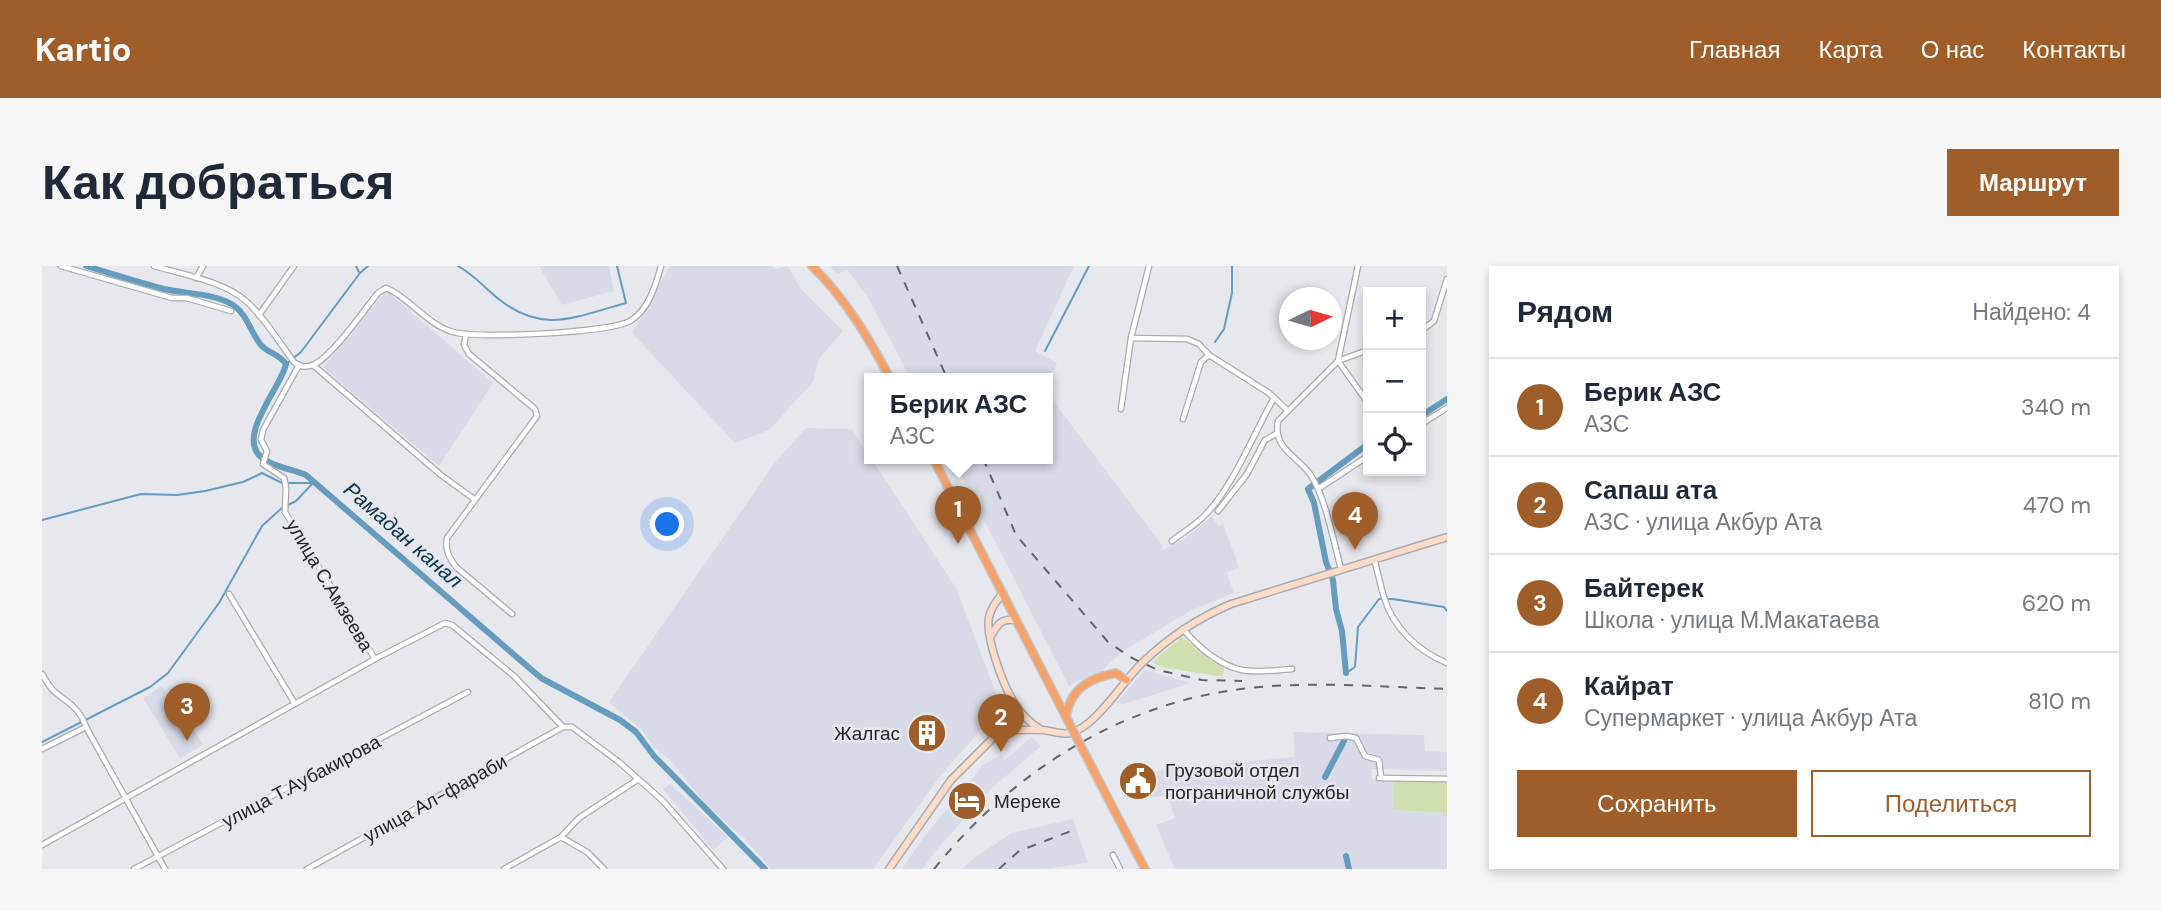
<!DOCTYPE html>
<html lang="ru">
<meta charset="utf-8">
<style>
body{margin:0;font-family:"DM Sans",sans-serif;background:#f6f6f7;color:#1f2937}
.controls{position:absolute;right:21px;top:21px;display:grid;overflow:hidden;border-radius:0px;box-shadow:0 4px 10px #0003}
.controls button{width:63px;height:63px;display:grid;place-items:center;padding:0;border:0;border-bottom:2px solid #e0e1e3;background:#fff;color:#1f2937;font:35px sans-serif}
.compass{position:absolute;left:1237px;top:21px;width:63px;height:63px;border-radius:50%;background:#fff;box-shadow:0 4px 10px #0003;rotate:85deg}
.you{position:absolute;left:626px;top:259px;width:24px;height:24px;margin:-18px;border:5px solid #fff;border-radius:50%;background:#1a73e8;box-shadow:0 0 0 10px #1a73e833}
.badge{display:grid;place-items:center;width:46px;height:46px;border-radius:50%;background:#9f5e29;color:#fff;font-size:23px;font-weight:700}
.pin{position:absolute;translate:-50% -58px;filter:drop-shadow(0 2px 4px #0008)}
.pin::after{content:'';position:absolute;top:37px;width:24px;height:21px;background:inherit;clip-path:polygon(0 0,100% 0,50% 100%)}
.popup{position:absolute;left:822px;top:107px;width:189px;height:91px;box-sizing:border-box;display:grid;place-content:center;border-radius:0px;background:#fff;filter:drop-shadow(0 2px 5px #0005);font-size:23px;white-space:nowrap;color:#747a83}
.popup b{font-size:26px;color:#1f2937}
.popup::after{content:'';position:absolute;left:50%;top:100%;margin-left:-14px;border:14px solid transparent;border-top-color:#fff}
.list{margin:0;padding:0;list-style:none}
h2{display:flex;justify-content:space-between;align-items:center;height:91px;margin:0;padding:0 28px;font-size:30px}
h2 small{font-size:23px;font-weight:400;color:#747a83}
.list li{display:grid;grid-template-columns:46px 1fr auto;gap:21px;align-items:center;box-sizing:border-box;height:98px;padding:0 28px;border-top:2px solid #e0e1e3}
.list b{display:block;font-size:26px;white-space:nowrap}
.list p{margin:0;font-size:23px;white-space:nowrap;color:#747a83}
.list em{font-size:23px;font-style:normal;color:#747a83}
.actions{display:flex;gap:14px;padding:21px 28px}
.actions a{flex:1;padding:16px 0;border:2px solid #9f5e29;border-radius:0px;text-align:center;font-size:24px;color:#9f5e29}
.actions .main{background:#9f5e29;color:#fff}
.icon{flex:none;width:38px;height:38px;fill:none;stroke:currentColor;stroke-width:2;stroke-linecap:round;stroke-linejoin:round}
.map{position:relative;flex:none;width:1405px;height:603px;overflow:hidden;border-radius:0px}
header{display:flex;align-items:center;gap:42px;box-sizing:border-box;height:98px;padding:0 35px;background:#9f5e29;color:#fff}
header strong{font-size:33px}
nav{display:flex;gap:38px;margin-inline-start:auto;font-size:24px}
.intro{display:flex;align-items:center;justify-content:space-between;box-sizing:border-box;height:168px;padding:0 42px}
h1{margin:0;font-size:49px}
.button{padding:18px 32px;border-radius:0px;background:#9f5e29;color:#fff;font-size:24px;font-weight:700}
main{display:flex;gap:42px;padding:0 42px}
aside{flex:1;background:#fff;border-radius:0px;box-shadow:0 4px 10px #0003}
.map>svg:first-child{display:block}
</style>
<header>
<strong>Kartio</strong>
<nav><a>Главная</a><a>Карта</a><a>О нас</a><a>Контакты</a></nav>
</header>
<div class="intro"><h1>Как добраться</h1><a class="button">Маршрут</a></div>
<main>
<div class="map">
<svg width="1405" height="603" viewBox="0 0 1405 603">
<rect width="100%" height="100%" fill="#e7e8ed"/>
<g fill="#d8dbe7">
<polygon points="497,0 567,0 572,25 520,39"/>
<polygon points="628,0 729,0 734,3 746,0 759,23 801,65 777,93 771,116 727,164 693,177 590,67"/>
<polygon points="788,0 1032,0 993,85 1015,97 1008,113 1006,124 1018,144 1120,279 1121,284 1141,274 1170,250 1176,260 1181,258 1197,301 1185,307 1192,327 1150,344 1078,387 1061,404 1027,420 910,192 1005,192 1005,112 868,112 828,35 805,3 795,8"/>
<polygon points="344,24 451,117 397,200 281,102"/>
<polygon points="764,162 810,163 827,192 829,192 914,322 959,440 896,513 831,603 729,603 702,572 667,542 628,494 612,482 600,464 567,436 734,195"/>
<polygon points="1103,404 1149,417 1082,438 1074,437"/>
<polygon points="120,420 133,442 138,440 161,479 138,492 101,432"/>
<polygon points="1251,466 1382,469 1383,485 1405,486 1405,505 1329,503 1330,513 1352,513 1351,544 1405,547 1405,603 1133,603 1114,559 1133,552 1126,531 1102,530 1089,512 1126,503 1253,491"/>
<polygon points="989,471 999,480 949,523 897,581 880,603 860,603 881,572 941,499 959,489 963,494"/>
<polygon points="628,518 686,571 671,584 621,523"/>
<polygon points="1031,553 1046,597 1002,603 920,603 932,592 970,567"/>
</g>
<g fill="#cfdfb0">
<polygon points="1140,371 1182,402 1181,411 1120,401 1110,396"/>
<polygon points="1352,513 1405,516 1405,547 1351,544"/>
</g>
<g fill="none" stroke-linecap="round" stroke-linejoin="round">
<g stroke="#669cbe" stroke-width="2">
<polyline points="314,0 317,6"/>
<path d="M416 0C432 9 444 23 458 34 502 69 535 50 584 37L575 0"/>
<polyline points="1173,76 1182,63 1190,27 1190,0"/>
<polyline points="1003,85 1047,0"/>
<polyline points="244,98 259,86 318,7 326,0"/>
<polyline points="246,239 254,235 271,217"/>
<polyline points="0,254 99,228 135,229 163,225 201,216 220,207 240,217 270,217"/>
<polyline points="1304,407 1313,401 1316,361 1337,333 1351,333 1402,341 1405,345"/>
<polyline points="0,476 108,421 126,407 177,337 220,260 241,241"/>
</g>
<g stroke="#669cbe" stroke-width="6">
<path d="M44 0C70 8 96 16 122 23 144 28 172 27 191 39 206 49 208 66 219 79 227 88 236 87 244 98 240 120 194 170 219 191 231 201 250 203 264 209L499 412 578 454 594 466 612 490 723 603"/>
<polyline points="1379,150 1405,133"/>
<polyline points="1304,407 1300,365 1294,343 1291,314 1284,296 1272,237 1266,223 1326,178"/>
<polyline points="1283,511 1302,475"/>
<polyline points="1304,590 1307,603"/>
</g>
<g stroke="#aaabb0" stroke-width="7">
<g id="minor">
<polyline points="19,0 130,32 145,32 189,45"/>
<path d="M112 0C140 8 183 16 204 35 223 52 237 76 252 96 258 101 265 102 273 98 291 89 322 44 336 27L344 22C367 31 384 58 411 66 434 73 567 67 588 55 606 45 614 19 619 0"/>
<polyline points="154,12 161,0"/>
<polyline points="217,49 252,0"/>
<polyline points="1379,65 1392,55 1405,13"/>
<path d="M424 68 422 79 427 88 493 143 495 150 405 272C403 285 407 291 414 301L470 348"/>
<polyline points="1089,72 1145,73 1157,78 1167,89 1227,127 1246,145"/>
<polyline points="1326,84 1296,95 1326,137"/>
<polyline points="257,99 221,164 219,174 225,185 221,198 242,212 244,222 243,246 333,393 403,357 410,359 472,410 521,461 530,461 577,496 621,535 681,603"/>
<polyline points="271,99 399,209 432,233"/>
<polyline points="1079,143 1089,72 1107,0"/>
<polyline points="1141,153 1159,96 1167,89"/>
<polyline points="1379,158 1405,142"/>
<polyline points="1276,223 1326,190"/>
<polyline points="1176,245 1205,208 1223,174 1234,168"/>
<path d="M1130 275C1140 267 1152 260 1161 251 1189 225 1212 167 1232 132"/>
<path d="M1332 293C1336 306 1338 319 1342 331 1351 362 1376 385 1405 397"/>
<path d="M1299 303C1292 277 1283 229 1268 208 1254 189 1231 183 1236 155L1296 95 1316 0"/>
<polyline points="187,328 253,438"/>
<path d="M1141 363C1155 380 1178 400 1200 404 1216 407 1234 404 1250 403"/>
<path d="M0 408C4 414 8 423 14 427 28 438 38 443 44 461"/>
<polyline points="1288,472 1304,470 1314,472 1323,490 1337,494 1339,511"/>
<polyline points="0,483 44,461 123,603"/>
<polyline points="1337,512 1405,513"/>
<polyline points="519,571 545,586 562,603"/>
<polyline points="0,579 333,393"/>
<polyline points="1071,589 1078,603"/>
<polyline points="92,603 426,426"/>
<polyline points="265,603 521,461"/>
<polyline points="462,603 519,571 537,552 595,514"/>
</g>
</g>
<g stroke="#aaabb0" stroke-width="9">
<g id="secondary">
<path d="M961 327C955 334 949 342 947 351 943 371 961 418 971 435 978 447 987 456 998 463"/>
<path d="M949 370C956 358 959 352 974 354"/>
<path d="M959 465C973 464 988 463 1001 464 1010 465 1019 469 1028 467 1054 461 1081 415 1100 397 1126 372 1156 352 1189 338L1405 271"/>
<polyline points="847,603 909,514 966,457 970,434"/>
</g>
</g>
<g stroke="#c6c6c7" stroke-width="10">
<g id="trunk">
<path d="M770 0C803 32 826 71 848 112"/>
<polyline points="891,192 1025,453"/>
<path d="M1024 451C1028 423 1047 412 1074 407L1084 414"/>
<polyline points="1073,546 1103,603"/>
</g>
</g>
<use href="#minor" stroke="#fff" stroke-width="4.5"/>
<use href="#secondary" stroke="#fcdcc8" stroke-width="6"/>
<use href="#trunk" stroke="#f6a26b" stroke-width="7"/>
<g stroke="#646568" stroke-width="2" stroke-dasharray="9 9" stroke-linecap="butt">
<polyline points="855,0 905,112"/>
<polyline points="941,192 974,269 1066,376 1090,392 1116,404 1160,414 1200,415"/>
<path d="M892 603C971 505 1081 435 1208 422 1272 415 1340 421 1405 423"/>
<polyline points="957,603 977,585 1029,565"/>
</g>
<g stroke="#c6c6c7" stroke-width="10" stroke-linecap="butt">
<polyline id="trunk-bridge" points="1025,453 1073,546"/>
</g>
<use href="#trunk-bridge" stroke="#f6a26b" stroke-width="7"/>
</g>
<defs>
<g id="building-disc" transform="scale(2.0125)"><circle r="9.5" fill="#9f5e29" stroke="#e7e8ed"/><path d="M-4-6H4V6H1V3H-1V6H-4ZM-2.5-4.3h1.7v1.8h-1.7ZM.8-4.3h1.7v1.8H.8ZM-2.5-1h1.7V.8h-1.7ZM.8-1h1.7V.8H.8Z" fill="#fff"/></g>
<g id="civic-disc" transform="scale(2.0125)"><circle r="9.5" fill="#9f5e29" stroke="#e7e8ed"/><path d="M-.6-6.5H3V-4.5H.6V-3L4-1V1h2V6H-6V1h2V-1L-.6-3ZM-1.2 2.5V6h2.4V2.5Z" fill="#fff"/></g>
<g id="hotel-disc" transform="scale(2.0125)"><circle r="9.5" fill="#9f5e29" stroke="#e7e8ed"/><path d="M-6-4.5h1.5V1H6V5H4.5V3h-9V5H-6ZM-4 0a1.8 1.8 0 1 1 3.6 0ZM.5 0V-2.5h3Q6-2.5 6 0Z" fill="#fff"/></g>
</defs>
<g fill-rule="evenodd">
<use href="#building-disc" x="885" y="467"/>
<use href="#civic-disc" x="1096" y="515"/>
<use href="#hotel-disc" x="925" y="535"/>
</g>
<g text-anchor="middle" stroke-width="5" stroke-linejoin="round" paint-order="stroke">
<g font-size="19" fill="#252527" stroke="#e7e8ed">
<text transform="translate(288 319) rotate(59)" y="7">улица С.Амзеева</text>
<text transform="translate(259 515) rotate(-28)" y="7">улица Т.Аубакирова</text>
<text transform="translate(393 532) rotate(-29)" y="7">улица Ал-фараби</text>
</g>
<g font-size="19" fill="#252527" stroke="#e7e8ed" text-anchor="start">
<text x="858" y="474" text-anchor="end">Жалгас</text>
<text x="1123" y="511">Грузовой отдел<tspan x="1123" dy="22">пограничной службы</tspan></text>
<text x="952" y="542">Мереке</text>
</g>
<g font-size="21" font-style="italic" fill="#06344c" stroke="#e7e8ed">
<text transform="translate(361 269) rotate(41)" y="7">Рамадан канал</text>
</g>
</g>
</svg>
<div class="controls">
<button>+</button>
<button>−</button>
<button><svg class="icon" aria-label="locate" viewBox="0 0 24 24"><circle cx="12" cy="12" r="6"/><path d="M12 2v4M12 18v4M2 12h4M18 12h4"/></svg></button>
</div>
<svg class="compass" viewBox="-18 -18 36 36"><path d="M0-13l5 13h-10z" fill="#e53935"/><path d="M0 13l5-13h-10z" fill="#747a83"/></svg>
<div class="you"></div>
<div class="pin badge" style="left:916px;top:278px">1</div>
<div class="popup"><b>Берик АЗС</b>АЗС</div>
<div class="pin badge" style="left:959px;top:486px">2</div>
<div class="pin badge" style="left:145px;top:475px">3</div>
<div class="pin badge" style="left:1313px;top:284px">4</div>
</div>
<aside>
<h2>Рядом<small>Найдено: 4</small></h2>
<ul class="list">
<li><span class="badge">1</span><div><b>Берик АЗС</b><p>АЗС</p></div><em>340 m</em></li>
<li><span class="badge">2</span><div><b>Сапаш ата</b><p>АЗС · улица Акбур Ата</p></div><em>470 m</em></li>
<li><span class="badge">3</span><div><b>Байтерек</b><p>Школа · улица М.Макатаева</p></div><em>620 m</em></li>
<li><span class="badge">4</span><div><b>Кайрат</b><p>Супермаркет · улица Акбур Ата</p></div><em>810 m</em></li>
</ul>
<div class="actions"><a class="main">Сохранить</a><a>Поделиться</a></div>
</aside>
</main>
